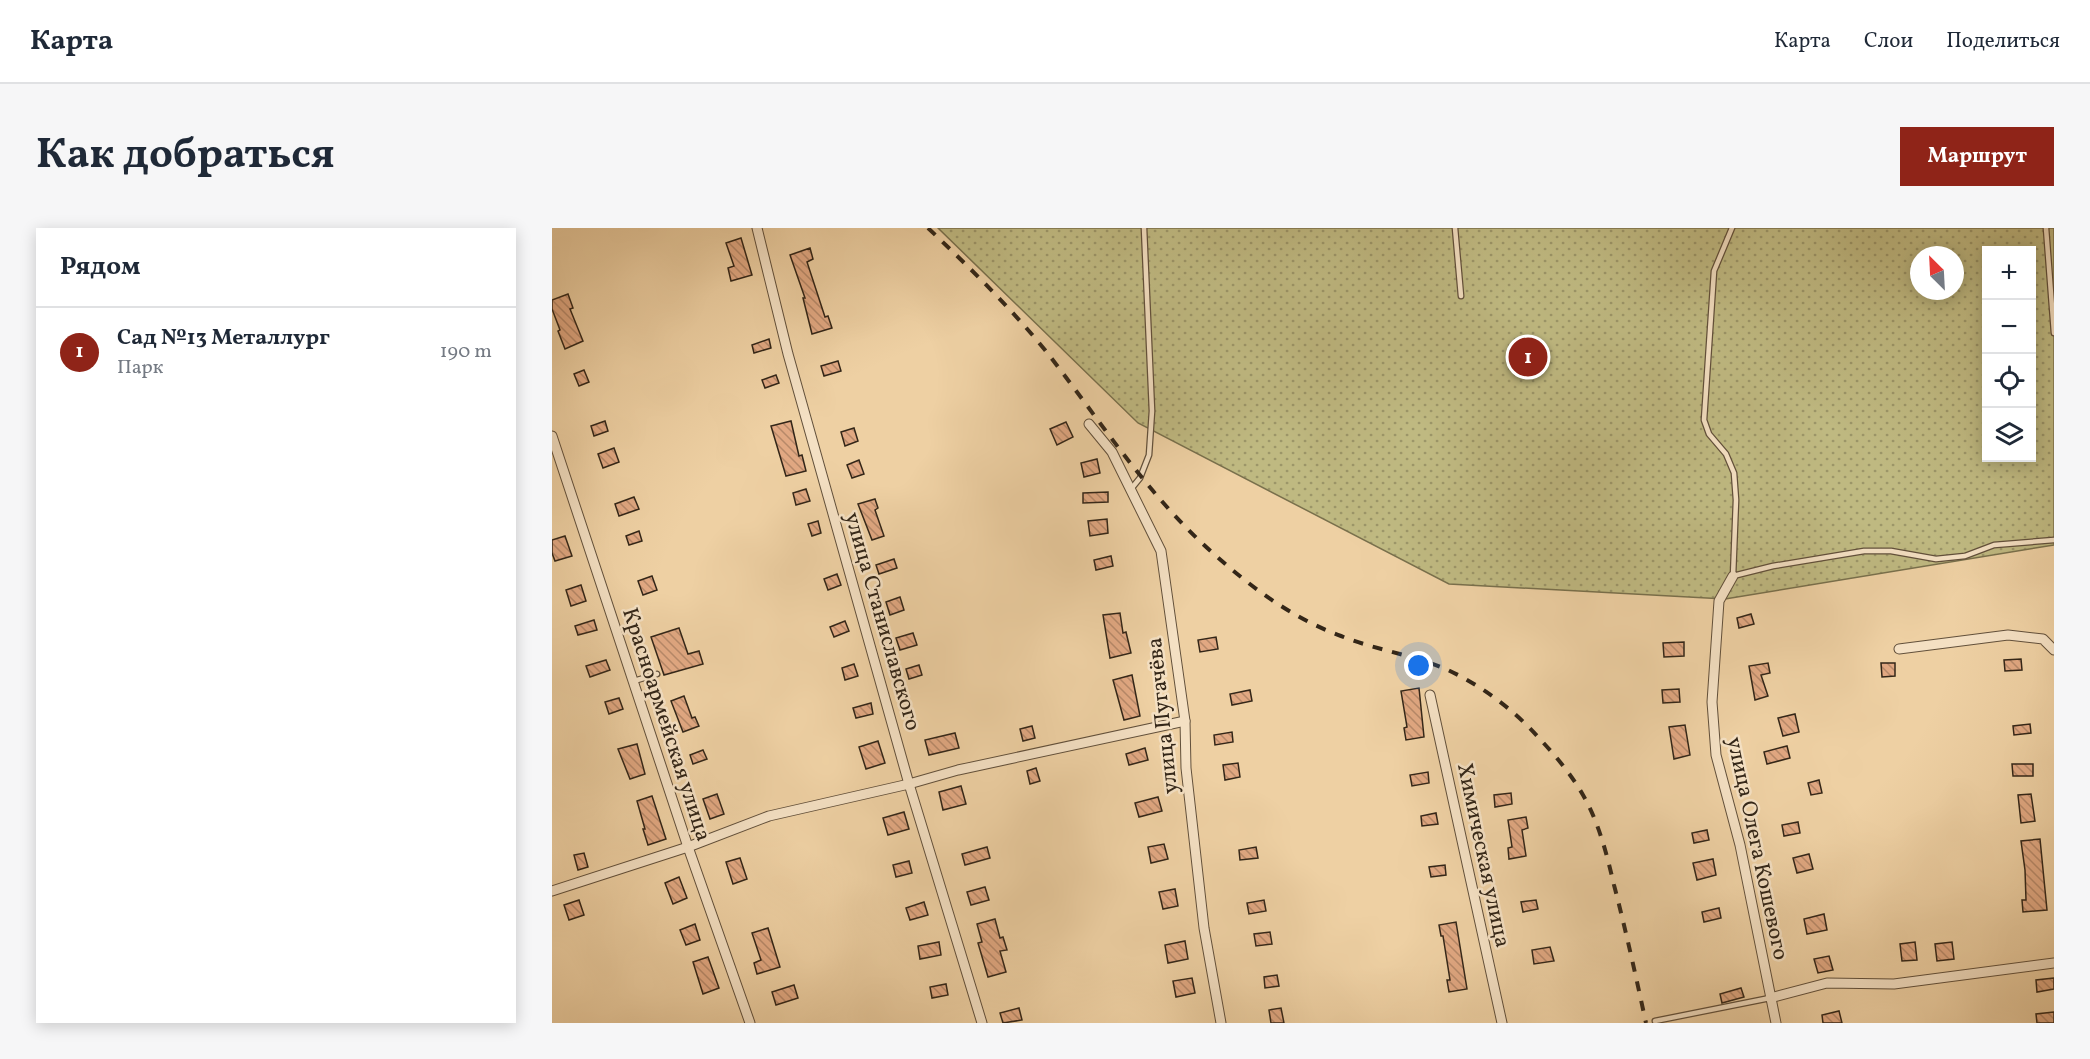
<!DOCTYPE html>
<html lang="ru">
<meta charset="utf-8">
<style>
body{margin:0;font-family:Vollkorn,serif;background:#f6f6f7;color:#1f2937}
.controls{position:absolute;right:18px;top:18px;display:grid;overflow:hidden;border-radius:0px;box-shadow:0 3px 15px #0003}
.controls button{width:54px;height:54px;display:grid;place-items:center;padding:0;border:0;border-bottom:2px solid #e0e1e3;background:#fff;color:#1f2937;font:30px sans-serif}
.compass{position:absolute;left:1358px;top:18px;width:54px;height:54px;border-radius:50%;background:#fff;box-shadow:0 3px 15px #0003;rotate:336deg}
.you{position:absolute;left:867px;top:438px;width:21px;height:21px;margin:-15px;border:4px solid #fff;border-radius:50%;background:#1a73e8;box-shadow:0 0 0 9px #1a73e833}
.badge{display:grid;place-items:center;width:39px;height:39px;border-radius:50%;background:#8f2418;color:#fff;font-size:20px;font-weight:700}
.pin{position:absolute;translate:-50% -50%;border:3px solid #fff;box-shadow:0 2px 6px #0006}
.list{margin:0;padding:0;list-style:none}
h2{display:flex;justify-content:space-between;align-items:center;height:78px;margin:0;padding:0 24px;font-size:26px}
h2 small{font-size:20px;font-weight:400;color:#747a83}
.list li{display:grid;grid-template-columns:39px 1fr auto;gap:18px;align-items:center;box-sizing:border-box;height:90px;padding:0 24px;border-top:2px solid #e0e1e3}
.list b{display:block;font-size:22px;white-space:nowrap}
.list p{margin:0;font-size:20px;white-space:nowrap;color:#747a83}
.list em{font-size:20px;font-style:normal;color:#747a83}
.icon{flex:none;width:33px;height:33px;fill:none;stroke:currentColor;stroke-width:2;stroke-linecap:round;stroke-linejoin:round}
.map{position:relative;flex:none;width:1502px;height:795px;overflow:hidden;border-radius:0px}
header{display:flex;align-items:center;gap:36px;box-sizing:border-box;height:84px;padding:0 30px;background:#fff;border-bottom:2px solid #e0e1e3}
header strong{font-size:28px}
nav{display:flex;gap:33px;margin-inline-start:auto;font-size:21px}
.intro{display:flex;align-items:center;justify-content:space-between;box-sizing:border-box;height:144px;padding:0 36px}
h1{margin:0;font-size:42px}
.button{padding:15px 27px;border-radius:0px;background:#8f2418;color:#fff;font-size:21px;font-weight:700}
main{display:flex;gap:36px;padding:0 36px}
aside{flex:1;background:#fff;border-radius:0px;box-shadow:0 3px 15px #0003}
.map>svg:first-child{display:block}
</style>
<header>
<strong>Карта</strong>
<nav><a>Карта</a><a>Слои</a><a>Поделиться</a></nav>
</header>
<div class="intro"><h1>Как добраться</h1><a class="button">Маршрут</a></div>
<main>
<aside>
<h2>Рядом<small></small></h2>
<ul class="list">
<li><span class="badge">1</span><div><b>Сад №13 Металлург</b><p>Парк</p></div><em>190 m</em></li>
</ul>
</aside>
<div class="map">
<svg width="1502" height="795" viewBox="0 0 1502 795">
<defs>
<pattern id="garden-dots" width="8" height="8" patternUnits="userSpaceOnUse" patternTransform="scale(1.5)"><rect width="8" height="8" fill="#bfb981"/><path d="M2 2h.1M6 6h.1" fill="none" stroke="#9c9669" stroke-width="1.8" stroke-linecap="round"/></pattern>
<pattern id="building-back-hatch" width="6" height="6" patternUnits="userSpaceOnUse" patternTransform="scale(1.5)"><rect width="6" height="6" fill="#e1a882"/><path d="M-1 5l2 2M0 0l6 6M5-1l2 2" fill="none" stroke="#b78969"/></pattern>
</defs>
<rect width="100%" height="100%" fill="#eed0a3"/>
<filter id="stains"><feTurbulence type="fractalNoise" baseFrequency=".00333" numOctaves="4"/><feColorMatrix values="0 0 0 0 .2 0 0 0 0 .09 0 0 0 0 .02 0 0 0 .5 -.17"/></filter>
<radialGradient id="worn" r=".72"><stop offset=".6" stop-color="#630" stop-opacity="0"/><stop offset="1" stop-color="#630" stop-opacity=".3"/></radialGradient>
<path fill="url(#garden-dots)" stroke="#79704c" stroke-width="1.5" fill-rule="evenodd" d="M386 0H1502V317L1173 371 897 356 586 195ZM1434 22H1480V230H1434ZM1367 27H1403V63H1367Z"/>
<g fill="url(#building-back-hatch)" stroke="#332618" stroke-width="1.5">
<polygon points="189,10 200,47 179,53 176,40 182,38 174,15"/>
<polygon points="258,20 261,31 255,34 273,89 276,88 280,100 260,106 251,70 253,70 238,27"/>
<polygon points="16,66 21,80 18,81 31,113 13,121 6,103 8,102 0,81 0,72"/>
<polygon points="217,111 219,120 202,125 200,117"/>
<polygon points="286,133 289,143 272,148 269,138"/>
<polygon points="32,142 37,154 27,158 22,146"/>
<polygon points="224,147 227,155 213,160 210,152"/>
<polygon points="53,193 56,203 42,208 39,198"/>
<polygon points="239,193 247,228 250,227 254,243 234,248 219,198"/>
<polygon points="514,194 521,209 505,217 498,201"/>
<polygon points="302,200 306,213 293,218 289,204"/>
<polygon points="62,220 67,234 51,240 46,226"/>
<polygon points="545,231 548,245 532,249 529,235"/>
<polygon points="307,232 312,246 300,250 295,237"/>
<polygon points="254,261 258,273 244,277 241,265"/>
<polygon points="556,264 556,274 531,275 531,265"/>
<polygon points="82,269 87,281 67,288 63,276"/>
<polygon points="323,271 326,280 323,282 332,308 320,312 306,276"/>
<polygon points="555,291 556,305 538,308 536,293"/>
<polygon points="266,293 269,305 260,308 256,296"/>
<polygon points="87,303 90,313 77,317 74,308"/>
<polygon points="13,308 20,328 3,333 0,325 0,312"/>
<polygon points="559,328 561,338 544,342 542,332"/>
<polygon points="342,331 345,340 327,346 324,337"/>
<polygon points="285,346 289,357 276,362 272,351"/>
<polygon points="100,348 105,362 91,367 86,353"/>
<polygon points="29,357 34,373 19,378 14,362"/>
<polygon points="348,369 352,382 338,387 334,374"/>
<polygon points="568,385 571,405 574,404 579,425 558,430 551,387"/>
<polygon points="1199,386 1202,396 1187,400 1185,390"/>
<polygon points="42,392 45,402 26,407 23,398"/>
<polygon points="293,393 297,403 282,409 278,399"/>
<polygon points="127,400 136,426 147,423 151,436 112,447 99,409"/>
<polygon points="361,405 365,417 348,422 344,410"/>
<polygon points="664,409 666,421 648,424 646,412"/>
<polygon points="1132,414 1132,428 1112,429 1111,415"/>
<polygon points="1469,431 1470,442 1453,443 1452,432"/>
<polygon points="54,432 58,442 38,449 34,438"/>
<polygon points="1216,435 1218,445 1209,447 1216,468 1203,472 1197,438"/>
<polygon points="1329,435 1343,435 1343,448 1330,449"/>
<polygon points="302,436 306,448 293,452 290,440"/>
<polygon points="367,437 370,447 357,451 354,441"/>
<polygon points="580,447 588,488 572,492 561,452"/>
<polygon points="867,460 872,509 854,512 852,500 855,499 849,463"/>
<polygon points="1127,461 1128,474 1111,475 1110,462"/>
<polygon points="698,462 700,473 680,477 678,466"/>
<polygon points="132,468 140,490 143,489 147,498 131,504 119,473"/>
<polygon points="67,470 71,481 57,486 53,474"/>
<polygon points="319,475 321,486 304,490 301,480"/>
<polygon points="1243,486 1247,504 1231,508 1226,490"/>
<polygon points="1478,496 1479,505 1462,507 1461,498"/>
<polygon points="1133,497 1138,527 1122,531 1117,499"/>
<polygon points="480,498 483,510 471,513 468,501"/>
<polygon points="680,504 681,514 663,517 662,507"/>
<polygon points="403,505 407,520 377,527 373,512"/>
<polygon points="326,513 333,535 314,541 307,519"/>
<polygon points="85,516 93,546 78,551 66,521"/>
<polygon points="1235,518 1238,530 1215,536 1212,524"/>
<polygon points="593,520 596,532 577,537 574,526"/>
<polygon points="151,522 155,531 141,536 138,527"/>
<polygon points="686,535 688,549 673,552 671,537"/>
<polygon points="1460,536 1481,536 1481,548 1461,548"/>
<polygon points="484,540 488,553 478,556 475,543"/>
<polygon points="876,544 877,555 860,558 858,547"/>
<polygon points="1267,552 1270,565 1259,567 1256,555"/>
<polygon points="409,558 414,576 391,582 387,564"/>
<polygon points="959,565 960,576 943,579 942,567"/>
<polygon points="165,566 172,586 158,591 151,571"/>
<polygon points="1479,566 1483,593 1469,595 1466,567"/>
<polygon points="100,568 114,611 96,617 91,601 93,601 85,573"/>
<polygon points="606,569 610,583 587,589 583,575"/>
<polygon points="352,584 357,601 336,607 331,590"/>
<polygon points="884,585 886,596 870,598 869,588"/>
<polygon points="974,589 976,600 970,602 974,628 957,631 956,620 960,619 956,592"/>
<polygon points="1246,594 1248,605 1232,608 1230,597"/>
<polygon points="1155,602 1157,612 1142,615 1140,605"/>
<polygon points="1488,611 1495,682 1471,684 1470,672 1474,672 1473,642 1469,613"/>
<polygon points="612,616 616,631 599,635 596,619"/>
<polygon points="435,619 438,630 413,637 410,626"/>
<polygon points="704,619 706,630 688,632 687,622"/>
<polygon points="32,625 36,639 26,642 22,627"/>
<polygon points="1257,626 1261,641 1245,645 1241,630"/>
<polygon points="188,630 195,651 181,656 174,634"/>
<polygon points="1161,631 1164,647 1145,652 1141,635"/>
<polygon points="357,633 360,645 344,649 341,637"/>
<polygon points="893,637 894,647 879,649 877,639"/>
<polygon points="127,649 135,670 121,676 113,655"/>
<polygon points="433,659 437,672 419,677 415,664"/>
<polygon points="623,661 626,678 611,681 607,664"/>
<polygon points="27,672 32,687 17,692 12,677"/>
<polygon points="712,672 714,683 697,686 695,675"/>
<polygon points="984,672 986,681 971,684 969,674"/>
<polygon points="372,674 376,687 358,692 354,680"/>
<polygon points="1167,680 1169,690 1152,694 1150,684"/>
<polygon points="1272,686 1275,702 1255,706 1252,691"/>
<polygon points="443,691 448,710 451,709 455,722 448,723 454,744 436,749 426,715 430,714 425,696"/>
<polygon points="904,694 915,761 897,764 895,752 898,752 891,708 889,708 887,697"/>
<polygon points="143,696 148,712 134,717 128,702"/>
<polygon points="216,700 228,739 205,746 202,735 209,732 200,705"/>
<polygon points="718,704 720,716 704,718 702,706"/>
<polygon points="633,713 636,731 616,735 613,717"/>
<polygon points="387,714 389,727 368,731 366,718"/>
<polygon points="1363,714 1365,732 1350,733 1348,716"/>
<polygon points="1400,714 1402,731 1385,733 1383,716"/>
<polygon points="998,719 1002,733 982,736 980,722"/>
<polygon points="1277,728 1281,742 1266,745 1262,731"/>
<polygon points="156,729 167,760 151,766 141,734"/>
<polygon points="725,747 727,758 713,760 712,749"/>
<polygon points="640,750 643,765 624,769 621,753"/>
<polygon points="1502,750 1502,761 1485,764 1484,752"/>
<polygon points="394,756 396,767 380,770 378,759"/>
<polygon points="242,757 246,770 224,777 220,764"/>
<polygon points="1189,760 1192,769 1170,775 1168,766"/>
<polygon points="467,780 470,792 451,795 448,785"/>
<polygon points="729,780 732,795 719,795 717,782"/>
<polygon points="1287,783 1290,795 1271,795 1270,787"/>
<polygon points="1502,784 1502,795 1485,795 1484,786"/>
</g>
<g fill="none" stroke-linecap="round" stroke-linejoin="round">
<g stroke="#62503b" stroke-width="7">
<g id="lane">
<polyline points="903,0 909,68"/>
<polyline points="1180,0 1162,43 1152,192 1157,206 1174,226 1182,245 1184,272 1181,348 1221,338 1312,323 1339,323 1384,331 1413,328 1442,317 1502,312"/>
<polyline points="1494,0 1502,105"/>
<polyline points="579,261 588,250 597,227 600,183 592,0"/>
<polyline points="82,453 105,446"/>
<polyline points="1103,793 1218,770"/>
</g>
</g>
<g stroke="#62503b" stroke-width="11">
<g id="street">
<polyline points="205,0 236,126 357,556 430,795"/>
<polyline points="537,196 560,224 609,323 633,493 634,540 652,700 669,795"/>
<polyline points="0,208 136,619 198,795"/>
<polyline points="1181,348 1167,373 1160,474 1164,527 1188,617 1224,795"/>
<polyline points="1347,421 1456,407 1491,411 1502,422"/>
<polyline points="878,467 950,795"/>
<polyline points="0,663 136,619 217,588 357,556 406,542 633,493"/>
<polyline points="1218,770 1275,755 1342,756 1502,735"/>
</g>
</g>
<use href="#lane" stroke="#f4e0c3" stroke-width="4.5"/>
<use href="#street" stroke="#f4e0c3" stroke-width="9"/>
<path stroke="#332618" stroke-width="4" stroke-dasharray="10 10" stroke-linecap="butt" d="M376 0C417 39 457 78 493 122 548 192 595 267 662 326 700 360 740 390 789 408 824 422 862 427 896 442 930 458 962 482 986 509 1003 527 1019 546 1031 567 1047 595 1055 627 1062 657 1074 703 1084 749 1094 795"/>
</g>
<g text-anchor="middle" stroke-width="5" stroke-linejoin="round" paint-order="stroke">
<g font-size="22" fill="#332618" stroke="#f4e0c3">
<text transform="translate(332 393) rotate(74)" y="8">улица Станиславского</text>
<text transform="translate(609 488) rotate(-96)" y="8">улица Пугачёва</text>
<text transform="translate(116 496) rotate(72)" y="8">Красноармейская улица</text>
<text transform="translate(1207 620) rotate(78)" y="8">улица Олега Кошевого</text>
<text transform="translate(933 627) rotate(78)" y="8">Химическая улица</text>
</g>
</g>
<rect width="100%" height="100%" filter="url(#stains)"/>
<rect width="100%" height="100%" fill="url(#worn)"/>
</svg>
<div class="controls">
<button>+</button>
<button>−</button>
<button><svg class="icon" aria-label="locate" viewBox="0 0 24 24"><circle cx="12" cy="12" r="6"/><path d="M12 2v4M12 18v4M2 12h4M18 12h4"/></svg></button>
<button><svg class="icon" aria-label="layers" viewBox="0 0 24 24"><path d="M12 4l9 5-9 5-9-5zM3 14l9 5 9-5"/></svg></button>
</div>
<svg class="compass" viewBox="-18 -18 36 36"><path d="M0-13l5 13h-10z" fill="#e53935"/><path d="M0 13l5-13h-10z" fill="#747a83"/></svg>
<div class="you"></div>
<div class="pin badge" style="left:976px;top:129px">1</div>
</div>
</main>
